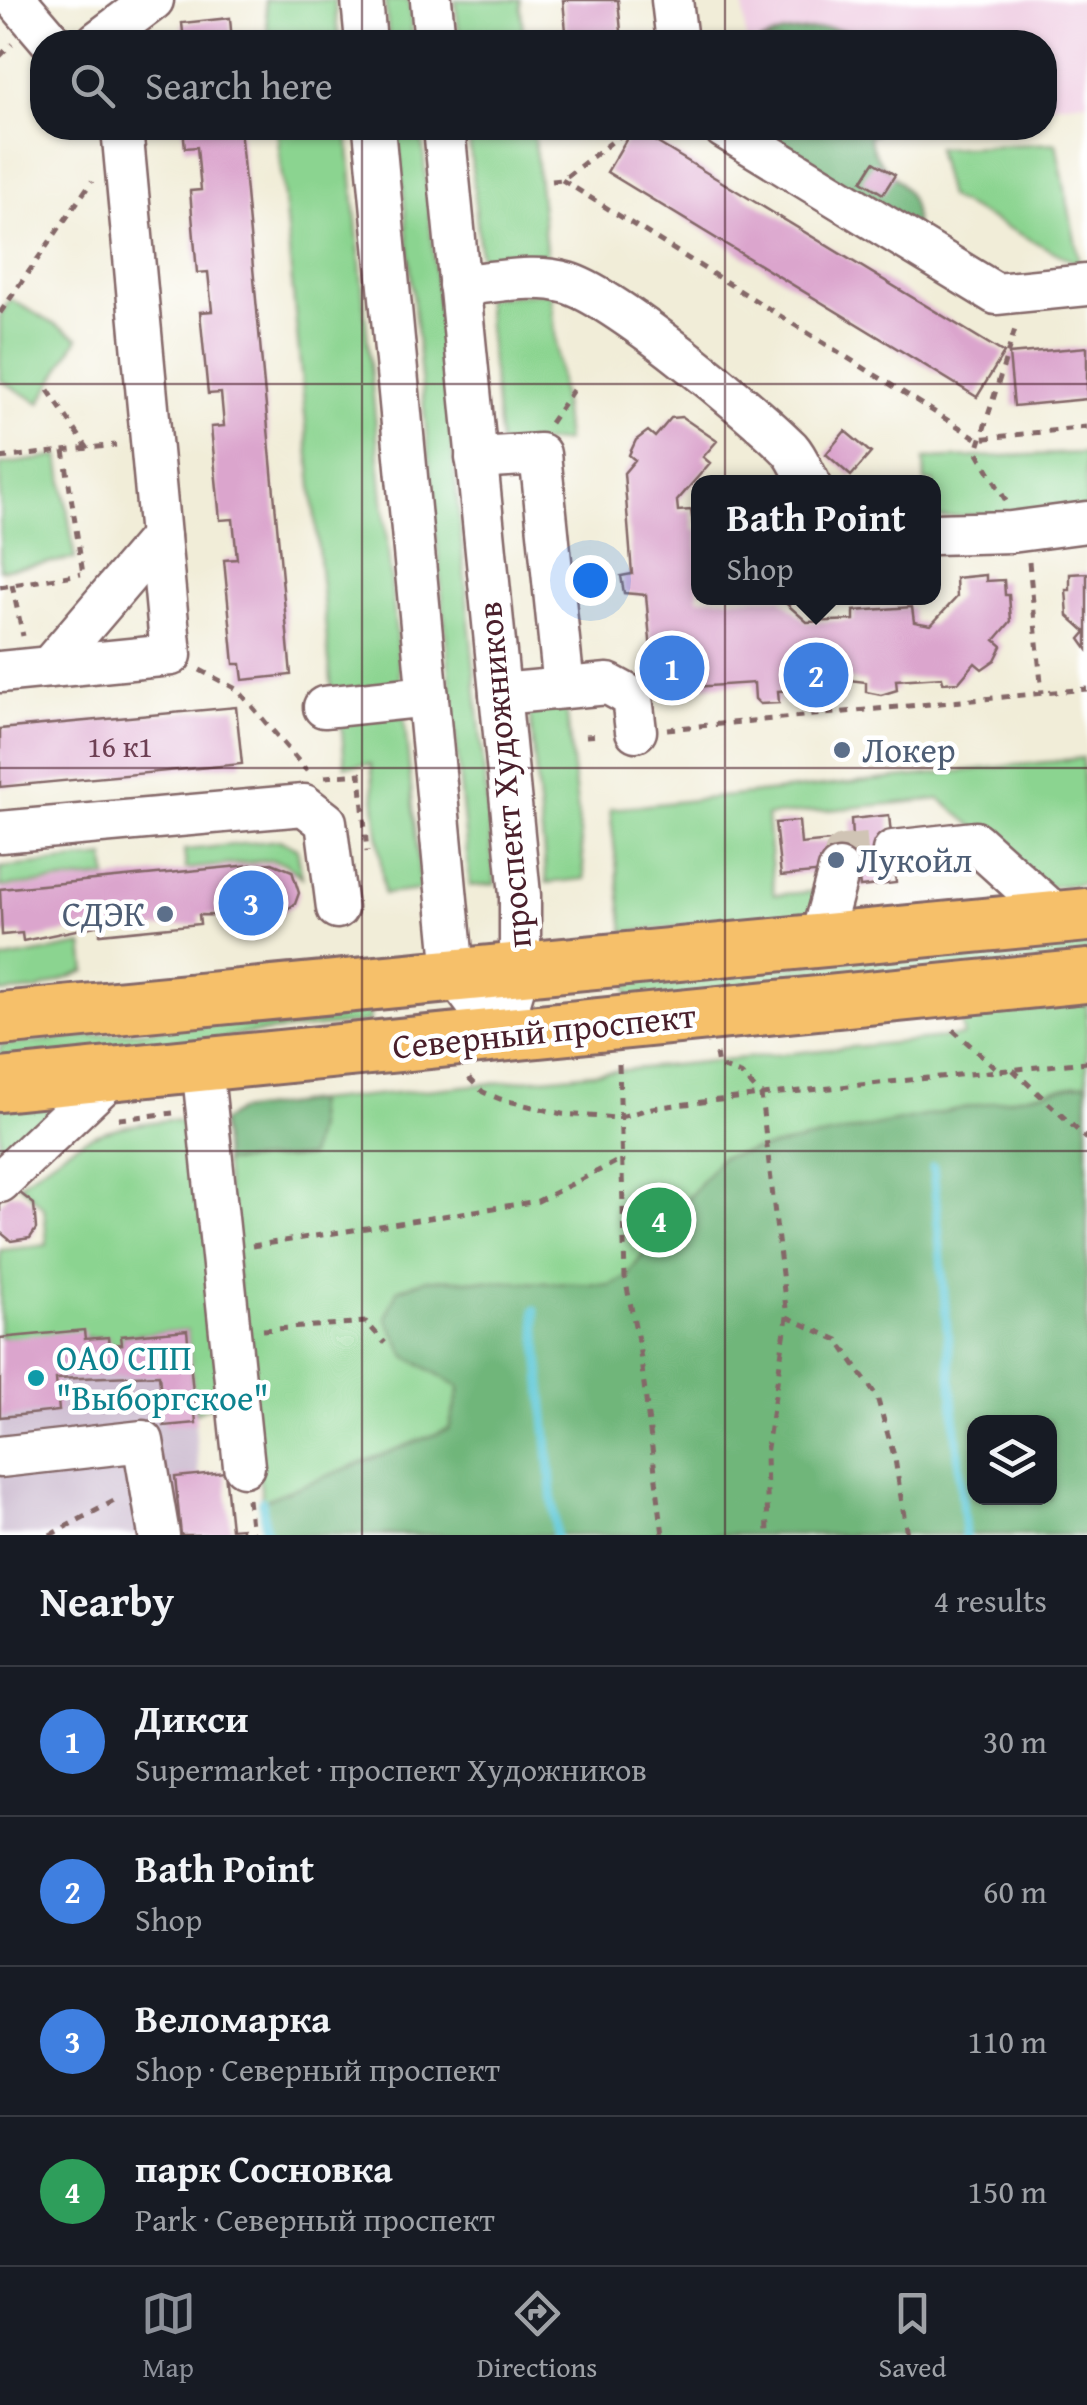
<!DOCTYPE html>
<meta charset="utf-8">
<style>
body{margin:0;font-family:"Gentium Book Plus",serif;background:#20242c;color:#f1f3f6}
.controls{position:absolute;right:30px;bottom:30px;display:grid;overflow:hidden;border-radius:20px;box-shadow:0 2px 8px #0004}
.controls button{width:90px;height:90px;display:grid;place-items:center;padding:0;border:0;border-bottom:2px solid #363941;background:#171b24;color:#f1f3f6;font:50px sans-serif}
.you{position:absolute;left:590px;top:580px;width:35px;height:35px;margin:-25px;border:8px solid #fff;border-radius:50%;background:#1a73e8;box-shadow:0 0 0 15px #1a73e833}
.badge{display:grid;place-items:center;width:65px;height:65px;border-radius:50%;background:#8c9099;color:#fff;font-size:32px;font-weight:700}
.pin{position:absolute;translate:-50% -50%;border:5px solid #fff;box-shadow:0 2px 10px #0006}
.popup{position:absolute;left:691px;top:475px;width:250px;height:130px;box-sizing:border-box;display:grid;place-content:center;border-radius:20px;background:#171b24;filter:drop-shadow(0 2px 8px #0005);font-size:32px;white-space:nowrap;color:#9ea1a6}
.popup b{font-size:38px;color:#f1f3f6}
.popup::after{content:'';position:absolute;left:50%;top:100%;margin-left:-20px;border:20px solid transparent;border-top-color:#171b24}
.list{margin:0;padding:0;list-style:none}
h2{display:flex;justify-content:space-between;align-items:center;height:130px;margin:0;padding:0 40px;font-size:42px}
h2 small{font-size:32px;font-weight:400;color:#9ea1a6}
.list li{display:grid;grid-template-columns:65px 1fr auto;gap:30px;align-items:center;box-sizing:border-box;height:150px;padding:0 40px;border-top:2px solid #363941}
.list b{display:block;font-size:38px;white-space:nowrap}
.list p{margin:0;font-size:32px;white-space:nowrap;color:#9ea1a6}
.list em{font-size:32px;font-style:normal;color:#9ea1a6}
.icon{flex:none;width:55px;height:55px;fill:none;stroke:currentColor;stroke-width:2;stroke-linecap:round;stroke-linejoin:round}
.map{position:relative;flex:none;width:1087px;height:1535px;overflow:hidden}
.search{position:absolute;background:#171b24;box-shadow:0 2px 8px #0004;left:30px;right:30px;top:30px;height:110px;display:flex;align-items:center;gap:25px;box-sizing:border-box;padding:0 35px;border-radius:40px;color:#9ea1a6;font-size:38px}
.sheet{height:730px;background:#171b24}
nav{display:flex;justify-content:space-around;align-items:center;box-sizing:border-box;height:140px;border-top:2px solid #363941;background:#171b24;font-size:28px;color:#9ea1a6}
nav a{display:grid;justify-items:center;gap:5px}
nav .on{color:#8c9099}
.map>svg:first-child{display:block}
</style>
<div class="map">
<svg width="1087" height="1535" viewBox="0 0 1087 1535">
<rect width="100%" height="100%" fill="#fff"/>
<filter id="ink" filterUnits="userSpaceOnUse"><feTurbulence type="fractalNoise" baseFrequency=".01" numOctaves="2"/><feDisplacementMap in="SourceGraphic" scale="20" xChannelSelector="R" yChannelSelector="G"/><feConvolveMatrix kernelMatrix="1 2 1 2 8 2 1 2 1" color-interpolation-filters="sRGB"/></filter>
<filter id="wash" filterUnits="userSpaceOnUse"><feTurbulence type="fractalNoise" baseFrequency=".0048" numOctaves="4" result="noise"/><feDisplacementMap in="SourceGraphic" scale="40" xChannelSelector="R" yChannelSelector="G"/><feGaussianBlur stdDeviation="2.25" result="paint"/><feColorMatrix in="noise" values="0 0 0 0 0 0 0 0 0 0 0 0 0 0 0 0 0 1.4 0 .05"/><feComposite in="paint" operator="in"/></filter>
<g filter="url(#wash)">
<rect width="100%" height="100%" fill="#f1edd8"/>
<polygon fill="#f0d0e4" points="743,0 1087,0 1087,101 1045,105 1044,42 746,42"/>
<polygon fill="#cebed1" points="187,1330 199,1474 231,1529 242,1528 242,1535 0,1535 0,1338 108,1337 109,1345 121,1336"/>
<g fill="#8bd490" stroke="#6a7a5e" stroke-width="2.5" fill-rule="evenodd">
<polygon points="265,0 334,0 339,42 269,42"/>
<polygon points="385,0 409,0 413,42 389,42"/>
<polygon points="455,0 520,0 524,42 460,42"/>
<polygon points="277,128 347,128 401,685 332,692"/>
<polygon points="397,128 421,128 495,884 470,886"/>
<polygon points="468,128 533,128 548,268 481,263"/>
<polygon points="1056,143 1080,265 948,197 936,148"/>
<polygon points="551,292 566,441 500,445 485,298"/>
<polygon points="10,299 78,338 40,403 0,380 0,316"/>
<polygon points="1085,453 1087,508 934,518 934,482 925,482 924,459"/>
<polygon points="59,456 75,559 0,570 0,465"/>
<polygon points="529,706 566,707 585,879 547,883"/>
<polygon points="404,715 421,890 384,894 371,764 345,766 341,721"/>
<polygon points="1083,758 1087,883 1048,887 940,799 767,816 774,895 822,891 814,914 624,932 610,809"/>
<polygon points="279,840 297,848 302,877 284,863 272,860 186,869 184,850"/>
<polygon points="105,857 107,877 0,887 0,868"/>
<polygon points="1087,937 1087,957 629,1002 626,982"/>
<polygon points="83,945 86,971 37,990 0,993 0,960"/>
<path d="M1087 1004V1535H266L224 1162 309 1157 316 1127 314 1101 963 1036 961 1016ZM406 1356 625 1464 267 1500 449 1429 460 1387ZM974 1422H1050V1498H974Z"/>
<polygon points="369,1008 370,1022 235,1035 208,1045 0,1065 0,1045"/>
<polygon points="63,1102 0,1160 0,1108"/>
<path d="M168 1120 198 1123 221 1394 212 1405 195 1413 187 1330 122 1336V1344L109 1345 108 1337 0 1338V1250L47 1245 44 1208 19 1184C81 1138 90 1129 168 1120Z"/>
</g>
<g fill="#70b67a" stroke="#5d6a52" stroke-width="2.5" fill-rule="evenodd">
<polygon points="828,28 908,40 912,42 759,42 783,33"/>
<path d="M732 128H937H886L869 137C882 187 920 171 915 241Z"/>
<path d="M1087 1083V1535H266L262 1501 449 1429 460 1387 406 1356 386 1318 397 1290 427 1279 610 1285 625 1278 721 1157ZM974 1422H1050V1498H974Z"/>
<polygon points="314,1101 316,1127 309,1157 224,1162 221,1122 237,1111"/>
</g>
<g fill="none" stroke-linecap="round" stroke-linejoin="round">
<g stroke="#5dc8d7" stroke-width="9">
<polyline points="933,1167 965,1535"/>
<polyline points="535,1310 556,1535"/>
<polyline points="262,1501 266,1535"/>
</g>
</g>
<g id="blocks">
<g fill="#dba5cd">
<polygon points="563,0 618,0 622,42 567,42"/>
<polygon points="230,18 232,42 184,42 182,23"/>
<polygon points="183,128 240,128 291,675 243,680 241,664 234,664 224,560 237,559 233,519 220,520 211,427 224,426 221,393 208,394 200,312 212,311 208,272 197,273 190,191 201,190 197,147 185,148"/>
<polygon points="633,128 1004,353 977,397 607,172"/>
<polygon points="874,162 895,175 883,194 862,181"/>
<polygon points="1087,347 1087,399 1014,406 1009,354"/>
<polygon points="682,417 717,441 703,457 710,463 677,501 678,511 691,510 694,532 698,527 698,598 780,598 807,622 854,620 854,611 912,607 914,622 931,625 957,597 956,578 986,575 986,581 1004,580 1005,595 1009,595 1011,621 995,640 1002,646 995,660 982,669 975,663 959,682 943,683 942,677 896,680 897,690 881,695 866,692 866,682 832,678 833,683 820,683 821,689 778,691 779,703 760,704 755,699 754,683 678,688 678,684 659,681 658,663 652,663 646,595 624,593 621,576 632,574 624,473 635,460 629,455 636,440 648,431 655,437 671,418"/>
<polygon points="845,431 871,453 851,476 826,454"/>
<polygon points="1087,573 1087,649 1080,639 1086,632 1068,616 1066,590 1070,590 1070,574"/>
<polygon points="236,707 242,764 0,787 0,729"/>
<polygon points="889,815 896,883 860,887 858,869 781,876 775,823 799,821 801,844 852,839 851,819"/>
<polygon points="272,863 292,871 299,893 295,904 277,916 199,915 200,924 100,934 100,925 23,941 22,933 2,935 0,889"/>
<polygon points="20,1193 34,1204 36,1229 30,1238 11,1241 0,1232 0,1204 8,1194"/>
<polygon points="84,1330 85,1339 108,1337 109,1345 122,1344 121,1336 187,1330 196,1423 164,1426 159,1375 56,1379 59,1411 0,1417 0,1338"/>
<polygon points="225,1472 231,1529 242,1528 242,1535 181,1535 175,1477"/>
</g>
</g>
</g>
<g filter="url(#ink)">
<use href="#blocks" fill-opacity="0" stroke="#846768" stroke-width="2.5"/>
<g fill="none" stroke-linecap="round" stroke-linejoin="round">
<polyline stroke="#d0c4b5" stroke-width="40" stroke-dasharray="40 20" stroke-linecap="butt" points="839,870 844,855 893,851"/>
<g stroke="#846768" stroke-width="45">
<g id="minor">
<polyline points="16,0 52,42"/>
<polyline points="362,0 366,42"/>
<polyline points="431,0 435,42"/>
<polyline points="672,0 677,42"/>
<polyline points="97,42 153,0"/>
<polyline points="374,128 454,974 500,1035"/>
<polyline points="444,128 520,895 520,968 500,1035"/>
<polyline points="724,128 996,294 1087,285"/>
<path d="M459 285C493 283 535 273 567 283 615 297 751 410 790 449 798 458 803 472 809 482"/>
<polyline points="476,458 540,454 564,688"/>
<polyline points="934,534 1011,532 1087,522"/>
<polyline points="49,667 160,537"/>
<polyline points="0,672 171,655 122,128"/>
<polyline points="500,694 608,684 632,697 636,731"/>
<polyline points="324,707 428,696"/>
<polyline points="0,832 304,805 326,822 337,908"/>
<polyline points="893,851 975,842 1059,918"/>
<polyline points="820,940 839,870"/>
<polyline points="202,1065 244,1466"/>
<polyline points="0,1182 114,1074"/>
<polyline points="0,1457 143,1441 159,1535"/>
</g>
</g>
<g stroke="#846768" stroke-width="58">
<g id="major">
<polyline points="0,1019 1087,915"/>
<polyline points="0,1085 1087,976"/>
</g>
</g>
<g stroke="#846768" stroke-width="5" stroke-dasharray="8 8" stroke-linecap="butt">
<polyline points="0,56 12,44"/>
<polyline points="562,180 978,439 1087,427"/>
<polyline points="552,181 562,180 630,128"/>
<polyline points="0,313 92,181"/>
<polyline points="48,390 88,449"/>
<polyline points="550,423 573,390"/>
<polyline points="64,451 83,574"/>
<polyline points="0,458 116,445"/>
<polyline points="1006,501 977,451 1016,326"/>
<polyline points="1029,562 1042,693"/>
<polyline points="12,585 23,636"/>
<polyline points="0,587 81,574"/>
<polyline points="200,670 238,690 307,771"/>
<polyline points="667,729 1087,689"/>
<polyline points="586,736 601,735"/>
<polyline points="325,777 360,774 367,852"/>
<polyline points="953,1030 999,1071"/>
<polyline points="716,1054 718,1066 741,1074 761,1095 787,1317 766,1454 768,1535"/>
<polyline points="619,1064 625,1278 639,1345 663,1535"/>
<polyline points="1013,1070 1087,1139"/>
<polyline points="469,1078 483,1092 500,1099 562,1114 617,1118 652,1108 761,1095 1087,1062"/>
<polyline points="119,1119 173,1113"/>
<polyline points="252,1246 538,1201 620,1160"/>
<polyline points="787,1317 838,1340 877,1397 895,1459 907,1535"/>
<polyline points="263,1330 366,1322 385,1343"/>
<polyline points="248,1499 252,1535"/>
<polyline points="50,1535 118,1499"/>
</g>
<use href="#minor" stroke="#fff" stroke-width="40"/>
<use href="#major" stroke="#f6c06b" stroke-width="52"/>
</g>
</g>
<path fill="none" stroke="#4a1f2b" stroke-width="2.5" stroke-opacity="0.55" d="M362 0V42M725 0V42M362 128V1535M725 128V1535M0 384H1087M0 768H1087M0 1151H1087"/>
<g fill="#5c6f8a" stroke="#fff" stroke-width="4">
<circle cx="842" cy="750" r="10"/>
<circle cx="836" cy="860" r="10"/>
<circle cx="165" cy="914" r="10"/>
</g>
<circle fill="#0f9aa8" stroke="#fff" stroke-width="4" cx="36" cy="1378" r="10"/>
<g text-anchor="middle" stroke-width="9" stroke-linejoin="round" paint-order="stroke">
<g font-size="30" fill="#6e4054">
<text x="120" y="757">16 к1</text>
</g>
<g font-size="35" fill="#4e5e75" stroke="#fff" text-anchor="start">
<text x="862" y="762">Локер</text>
<text x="856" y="872">Лукойл</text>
<text x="145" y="926" text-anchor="end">СДЭК</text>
</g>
<g font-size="35" fill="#4a1f2b" stroke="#fff">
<text transform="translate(504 775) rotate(-95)" y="12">проспект Художников</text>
<text transform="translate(544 1031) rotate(-6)" y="12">Северный проспект</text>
</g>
<g font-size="35" fill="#0d838f" stroke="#fff" text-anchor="start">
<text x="56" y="1370">ОАО СПП<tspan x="56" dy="40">"Выборгское"</tspan></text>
</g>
</g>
</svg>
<div class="controls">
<button><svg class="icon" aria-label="layers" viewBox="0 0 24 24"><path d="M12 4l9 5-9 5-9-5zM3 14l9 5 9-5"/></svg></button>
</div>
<div class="you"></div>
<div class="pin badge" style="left:672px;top:668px;background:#3f7fe0">1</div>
<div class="pin badge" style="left:816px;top:675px;background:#3f7fe0">2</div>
<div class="popup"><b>Bath Point</b>Shop</div>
<div class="pin badge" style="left:251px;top:903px;background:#3f7fe0">3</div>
<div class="pin badge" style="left:659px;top:1220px;background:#2e9e5b">4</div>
<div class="search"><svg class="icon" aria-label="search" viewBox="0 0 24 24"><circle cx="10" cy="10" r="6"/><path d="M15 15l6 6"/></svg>Search here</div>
</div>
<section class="sheet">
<h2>Nearby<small>4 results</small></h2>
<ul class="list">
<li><span class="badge" style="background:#3f7fe0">1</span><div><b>Дикси</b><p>Supermarket · проспект Художников</p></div><em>30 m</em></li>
<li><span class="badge" style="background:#3f7fe0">2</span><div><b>Bath Point</b><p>Shop</p></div><em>60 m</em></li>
<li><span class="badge" style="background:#3f7fe0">3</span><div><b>Веломарка</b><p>Shop · Северный проспект</p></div><em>110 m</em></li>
<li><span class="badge" style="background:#2e9e5b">4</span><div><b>парк Сосновка</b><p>Park · Северный проспект</p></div><em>150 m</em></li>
</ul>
</section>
<nav>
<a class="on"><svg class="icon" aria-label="map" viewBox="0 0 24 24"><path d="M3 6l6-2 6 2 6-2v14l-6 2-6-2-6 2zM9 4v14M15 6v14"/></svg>Map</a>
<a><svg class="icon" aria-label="directions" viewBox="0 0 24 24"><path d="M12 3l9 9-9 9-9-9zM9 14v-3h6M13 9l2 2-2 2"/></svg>Directions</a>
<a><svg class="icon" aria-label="saved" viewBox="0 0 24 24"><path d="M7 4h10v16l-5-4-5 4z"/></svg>Saved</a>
</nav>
